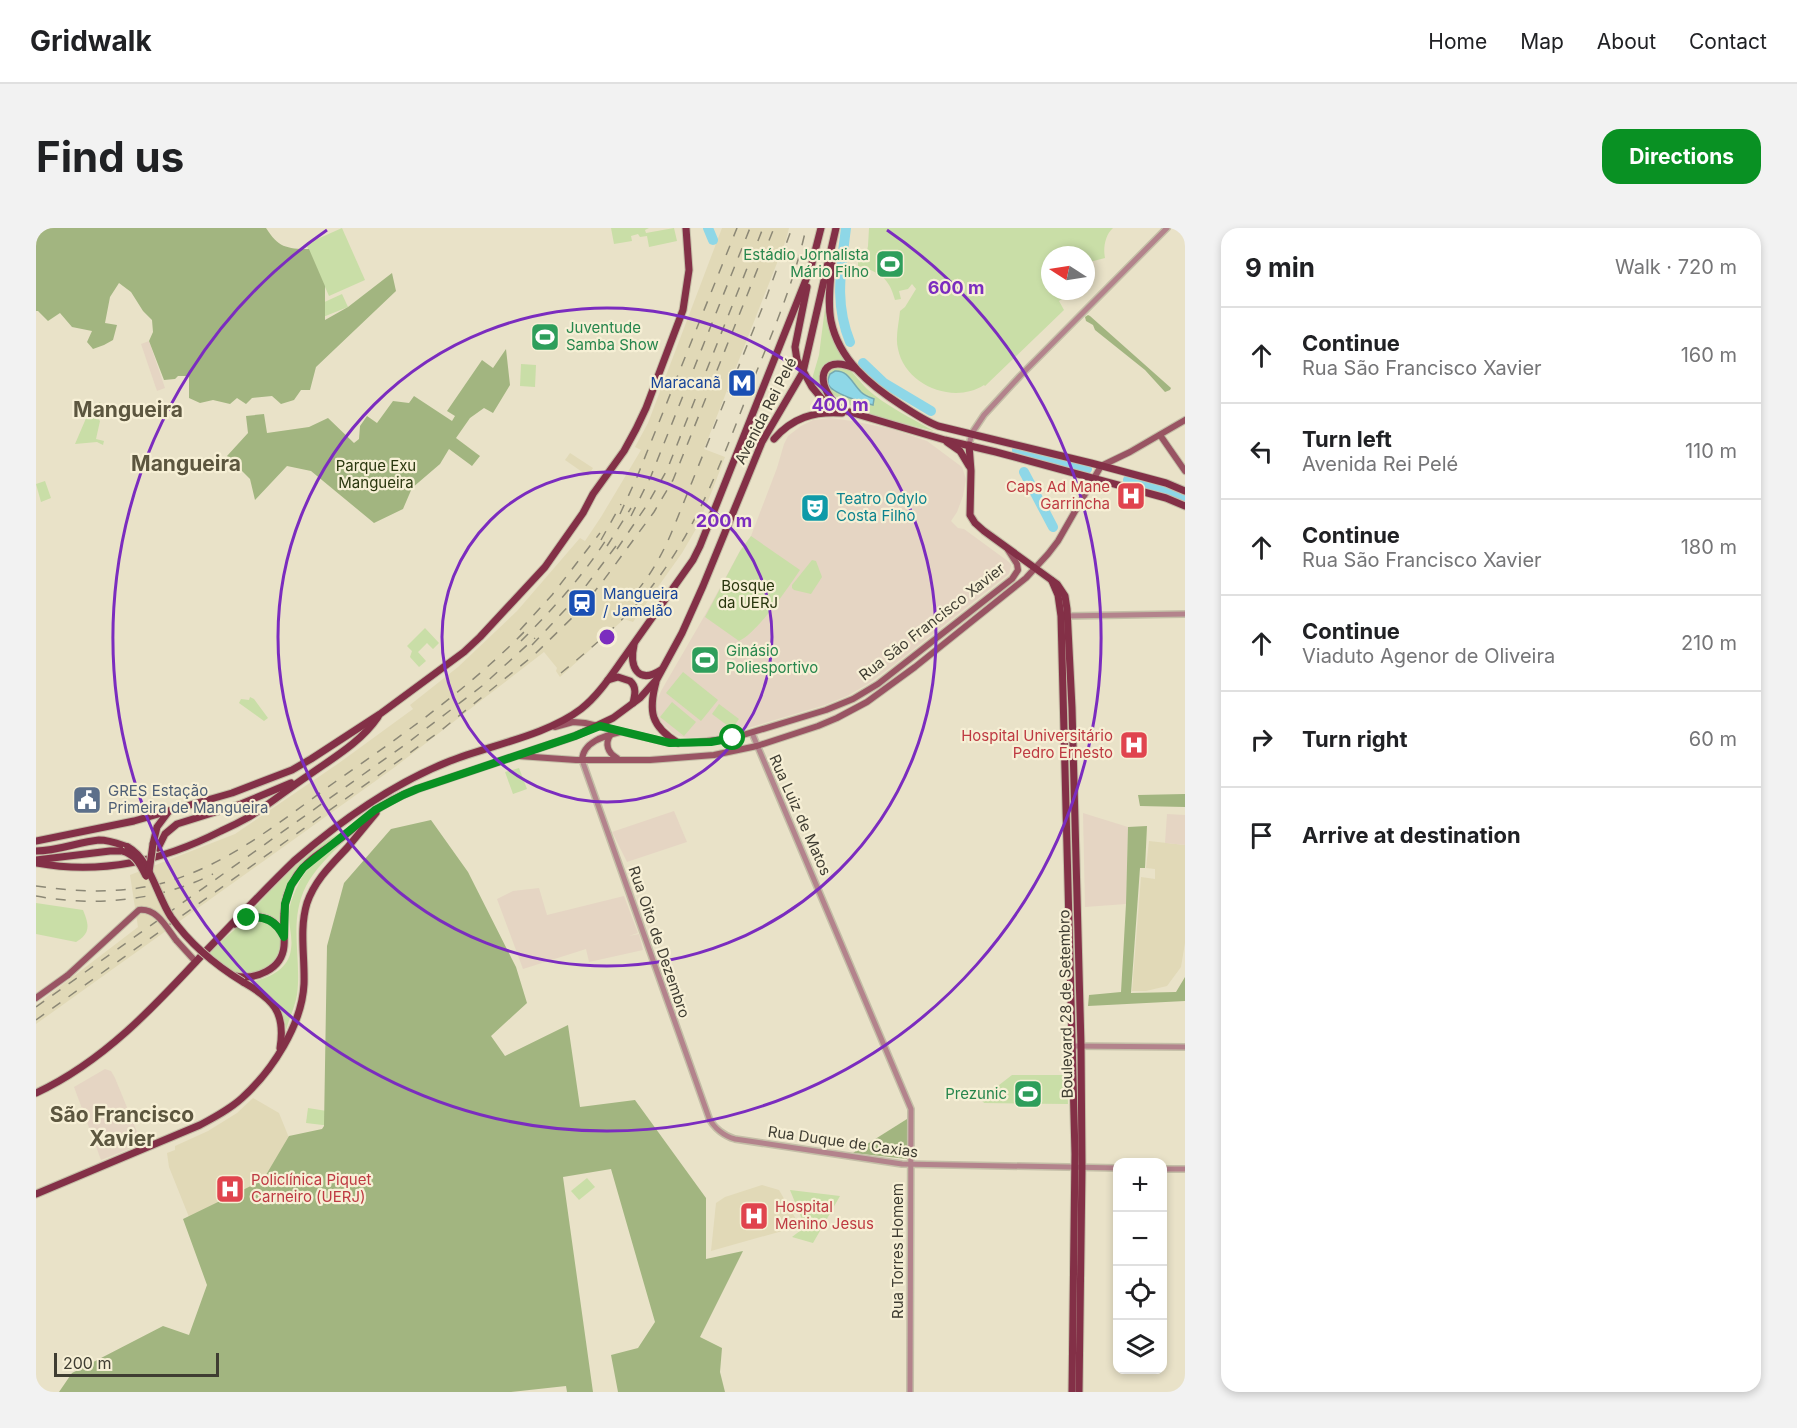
<!DOCTYPE html>
<meta charset="utf-8">
<style>
body{margin:0;font-family:Inter,sans-serif;background:#f2f2f2;color:#202124}
.controls{position:absolute;right:18px;bottom:18px;display:grid;overflow:hidden;border-radius:12px;box-shadow:0 3px 9px #0003}
.controls button{width:54px;height:54px;display:grid;place-items:center;padding:0;border:0;border-bottom:2px solid #e0e0e0;background:#fff;color:#202124;font:30px sans-serif}
.compass{position:absolute;left:1005px;top:18px;width:54px;height:54px;border-radius:50%;background:#fff;box-shadow:0 3px 9px #0003;rotate:282deg}
.scale{position:absolute;left:18px;bottom:15px;width:165px;box-sizing:border-box;padding-left:6px;border:3px solid #3f3d32;border-top:0;font-size:16px;line-height:21px;white-space:nowrap;color:#3f3d32;-webkit-text-stroke:4px #f6efd5;paint-order:stroke}
.stop{position:absolute;width:18px;height:18px;margin:-14px;border:4px solid #099123;border-radius:50%;background:#fff}
.stop.end{background:#099123;border-color:#fff;box-shadow:0 2px 6px #0008}
.list{margin:0;padding:0;list-style:none}
h2{display:flex;justify-content:space-between;align-items:center;height:78px;margin:0;padding:0 24px;font-size:26px}
h2 small{font-size:20px;font-weight:400;color:#757577}
.list li{display:grid;grid-template-columns:39px 1fr auto;gap:18px;align-items:center;box-sizing:border-box;height:96px;padding:0 24px;border-top:2px solid #e0e0e0}
.list b{display:block;font-size:22px;white-space:nowrap}
.list p{margin:0;font-size:20px;white-space:nowrap;color:#757577}
.list em{font-size:20px;font-style:normal;color:#757577}
.icon{flex:none;width:33px;height:33px;fill:none;stroke:currentColor;stroke-width:2;stroke-linecap:round;stroke-linejoin:round}
.map{position:relative;flex:none;width:1149px;height:1164px;overflow:hidden;border-radius:18px}
header{display:flex;align-items:center;gap:36px;box-sizing:border-box;height:84px;padding:0 30px;background:#fff;border-bottom:2px solid #e0e0e0}
header strong{font-size:28px}
nav{display:flex;gap:33px;margin-inline-start:auto;font-size:21px}
.intro{display:flex;align-items:center;justify-content:space-between;box-sizing:border-box;height:144px;padding:0 36px}
h1{margin:0;font-size:42px}
.button{padding:15px 27px;border-radius:18px;background:#099123;color:#fff;font-size:21px;font-weight:700}
main{display:flex;gap:36px;padding:0 36px}
aside{flex:1;background:#fff;border-radius:18px;box-shadow:0 3px 9px #0003}
.map>svg:first-child{display:block}
</style>
<header>
<strong>Gridwalk</strong>
<nav><a>Home</a><a>Map</a><a>About</a><a>Contact</a></nav>
</header>
<div class="intro"><h1>Find us</h1><a class="button">Directions</a></div>
<main>
<div class="map">
<svg width="1149" height="1164" viewBox="0 0 1149 1164">
<rect width="100%" height="100%" fill="#e9e2c8"/>
<g fill="#e1d9b7">
<polygon points="686,0 753,0 750,12 668,221 689,229 676,263 660,301 646,325 597,394 588,391 524,449 520,443 521,440 508,424 359,539 0,796 0,777 102,699 94,647 199,606 303,535 377,481 374,477 422,439 481,383 544,310 549,313 565,289 605,222 599,219 612,195"/>
<polygon points="534,225 557,240 552,248 529,232"/>
<polygon points="1113,613 1149,617 1149,715 1145,739 1131,758 1110,763 1096,763 1105,649 1119,651 1119,641 1110,640"/>
<polygon points="217,870 243,885 262,932 254,980 157,999 133,939 131,925 139,922 139,918 172,903 201,885"/>
<polygon points="726,957 743,962 764,998 675,1023 680,975 689,969"/>
</g>
<g fill="#e5d5c3">
<polygon points="113,113 129,160 121,163 105,116"/>
<polygon points="794,190 816,193 856,201 891,213 926,239 930,251 927,268 921,284 915,293 922,300 928,301 973,334 975,337 973,346 858,437 832,456 811,468 789,477 685,508 652,510 639,507 625,494 621,486 620,475 625,463 669,387 704,323 715,308 741,240 748,216 752,208 765,198 777,192"/>
<polygon points="638,583 651,614 591,634 576,604"/>
<polygon points="1047,585 1092,599 1090,676 1049,679"/>
<polygon points="1131,586 1149,587 1149,617 1129,615"/>
<polygon points="503,660 511,687 588,668 602,705 593,708 603,706 607,722 553,734 550,721 487,741 461,671 477,663"/>
<polygon points="69,841 75,843 79,850 106,916 65,932 38,859"/>
</g>
<g fill="#c9dea7">
<polygon points="306,0 329,52 293,68 270,16"/>
<polygon points="575,0 613,0 609,2 610,5 638,0 641,13 613,19 611,8 604,9 602,6 595,8 596,13 578,16"/>
<path d="M833 0H1077C1069 7 1067 20 1069 30L1050 35V27H1014V39H1009L1014 47V63H1025L1029 69 1023 73 1028 82 949 158 948 157C917 177 869 157 862 121 859 109 863 95 864 83L869 79 880 61 876 56 872 61 863 63 865 71 859 72C853 49 843 44 822 38V33H829L832 18Z"/>
<polygon points="306,66 312,79 287,89 282,77"/>
<path d="M790 72 795 106 810 134C803 133 798 136 792 140 776 149 784 161 793 172L788 168 776 151 783 127Z"/>
<polygon points="502,97 523,105 516,122 496,114"/>
<polygon points="485,136 500,137 499,159 484,158"/>
<path d="M802 139 811 140C819 146 824 154 831 161 850 178 875 190 898 203 876 197 791 181 790 152 790 145 796 141 802 139Z"/>
<polygon points="64,174 66,177 59,181 60,183 57,185 64,193 60,211 68,213 67,217 61,214 39,216 54,181"/>
<polygon points="9,253 15,270 5,274 0,256"/>
<path d="M715 308 764 342C752 360 720 406 703 413L669 389 704 323Z"/>
<polygon points="776,332 780,333 786,349 775,366 758,362 756,360 756,357"/>
<polygon points="389,400 403,415 397,421 391,415 382,424 390,433 383,439 374,429 376,423 371,418"/>
<polygon points="647,444 682,472 665,493 630,465"/>
<polygon points="214,469 218,471 232,490 228,493 203,475 205,471 213,472"/>
<polygon points="636,474 660,494 648,508 624,489"/>
<polygon points="683,476 703,491 696,501 676,486"/>
<polygon points="483,540 491,561 477,566 469,544"/>
<path d="M312 601 277 626 262 640 246 676 245 696C236 685 225 684 212 686 240 658 276 616 312 601Z"/>
<path d="M306 615C293 628 279 641 270 658 252 694 266 729 261 767 259 779 253 791 250 802 248 779 234 764 214 754 231 751 253 742 255 721 257 709 252 696 253 684 254 675 258 665 262 657 270 638 289 627 306 615Z"/>
<path d="M0 675 47 682C53 697 55 705 40 714L0 706Z"/>
<path d="M218 692C260 696 248 742 213 746 207 747 200 747 195 744 187 739 180 732 173 726 187 713 200 696 218 692Z"/>
<polygon points="976,847 1031,847 1032,876 948,875 945,871"/>
<polygon points="272,880 297,884 295,898 270,895"/>
<polygon points="551,950 559,959 543,972 535,963"/>
<polygon points="754,962 804,968 777,1015 756,1009 769,999"/>
</g>
<g fill="#a2b580">
<path d="M0 0H230C242 19 250 21 273 21L289 58V92L312 79 356 45 360 63 280 139 274 162H265L258 172 245 176 236 168 216 170 210 176 201 170 194 176 177 172 164 175 153 170V148H142L139 151 128 152 113 113 117 104 116 92 107 83 95 64 83 55 74 69 69 95 81 97 77 112 68 117 57 121 51 114 56 103 36 99 24 85 12 93 2 83H0Z"/>
<polygon points="1052,87 1054,88 1135,160 1134,162 1129,164 1109,142 1059,102 1057,97 1050,93 1049,89"/>
<polygon points="470,121 474,157 457,185 448,180 434,190 420,210 444,228 436,238 413,221 404,236 376,260 367,281 338,295 275,243 251,238 219,272 214,251 191,228 212,205 210,188 228,186 231,205 273,199 292,190 318,215 323,211 324,198 331,188 341,195 357,173 373,175 378,168 416,193 419,188 411,183 446,132 457,140"/>
<polygon points="1149,566 1149,579 1104,578 1102,567"/>
<polygon points="395,592 432,644 480,739 491,775 455,808 469,828 532,797 544,879 599,872 670,970 670,1031 707,1023 664,1109 686,1120 684,1144 689,1164 582,1164 575,1127 602,1120 619,1094 575,941 527,949 557,1164 531,1164 530,1158 475,1164 23,1164 36,1145 127,1098 153,1107 171,1057 147,991 227,952 253,908 286,901 288,898 291,718 308,655 355,601"/>
<polygon points="1111,598 1109,640 1104,640 1095,765 1140,764 1149,749 1149,773 1052,778 1053,767 1085,764 1090,676 1092,599"/>
<polygon points="871,891 871,931 817,925"/>
</g>
<path fill="#8ed7e7" stroke="#76a9b1" stroke-width="1.5" d="M799 143C812 142 816 155 825 164 829 168 833 169 838 171L837 177C828 175 796 166 792 156 791 152 793 149 794 146Z"/>
<g fill="none" stroke-linecap="round" stroke-linejoin="round">
<g stroke="#8ed7e7" stroke-width="10">
<polyline points="672,0 677,12"/>
<path d="M810 0C805 42 798 74 814 114"/>
<polyline points="827,135 848,155 895,183"/>
<polyline points="981,222 1051,241"/>
<polyline points="988,244 1017,299"/>
<polyline points="1092,252 1133,264 1149,271"/>
</g>
<g stroke="#c4bea7" stroke-width="8">
<g id="tertiary">
<polyline points="933,217 936,205 948,187 984,148 1131,0"/>
<polyline points="1028,388 1149,386"/>
<polyline points="716,505 875,881 874,1164"/>
<path d="M546 532 673 890C678 900 688 908 699 911L866 936 1082 940"/>
<polyline points="1036,818 1149,819"/>
<polyline points="1126,941 1149,941"/>
</g>
</g>
<g stroke="#c4bea7" stroke-width="8">
<g id="secondary">
<polyline points="1124,207 1149,243"/>
<polyline points="519,499 537,494 549,495 634,515 653,515 697,510 790,482 817,471 842,456 976,351 982,342 981,336 972,322"/>
<path d="M575 506C568 516 572 525 581 530"/>
<polyline points="483,528 540,532 614,532 678,527 721,518 782,498 801,490 831,474 879,439 990,350 1012,326 1022,313 1065,238 1094,224 1149,192"/>
<path d="M546 532C547 514 568 508 584 504"/>
<polyline points="140,712 160,734"/>
<polyline points="0,770 32,747"/>
</g>
</g>
<g stroke="#c4bea7" stroke-width="9">
<g id="primary">
<path d="M796 32C795 52 791 73 795 93 803 132 834 157 865 177 877 185 889 193 902 198L1055 235 1130 255 1149 263"/>
<polyline points="771,59 759,119 761,132 776,159 786,171 800,180 909,212 960,224 1130,270 1149,278"/>
<path d="M802 178C778 156 783 125 818 140"/>
<path d="M738 211C756 190 778 183 806 185"/>
<polyline points="911,214 924,223 933,238"/>
<polyline points="933,217 935,243 934,287 939,295 948,303 1021,356 1029,368 1031,381 1036,480 1045,818 1046,940 1043,1164"/>
<polyline points="1016,353 1022,367 1025,388 1039,926 1036,1164"/>
<path d="M598 417C593 439 602 457 625 442"/>
<path d="M572 452 582 449 594 453C601 459 599 467 597 475"/>
<path d="M620 454C612 484 615 498 642 515"/>
<polyline points="0,613 98,593 196,565 256,542 275,531 344,486 428,424 444,409 509,339 547,285 557,266 588,223 600,201 610,180 647,82 653,42 650,0"/>
<polyline points="117,616 121,599 133,583"/>
<polyline points="122,620 129,606 141,596 205,576 255,555"/>
<path d="M0 623C22 623 42 614 63 612 73 612 83 616 92 619"/>
<polyline points="0,632 74,623 86,623"/>
<path d="M0 635C66 647 126 633 185 603 194 599 204 594 213 589 234 576 253 560 273 547 297 530 325 514 342 489"/>
<path d="M199 696C217 685 237 686 247 707"/>
<path d="M199 748C219 752 246 742 248 718 249 708 247 697 248 686 248 672 254 658 261 647 272 631 289 622 304 611 315 603 325 593 336 585 349 575 365 567 381 561L539 508 577 490 604 470 621 451 646 405 667 358 726 214 767 144 800 0"/>
<path d="M207 754C237 771 250 784 244 820"/>
<path d="M0 865C67 834 118 779 168 725 198 694 227 663 258 633 303 594 358 555 414 533 455 517 511 507 545 481 563 467 576 446 589 428 612 396 634 364 657 332L664 318 775 39 785 0"/>
<path d="M0 966 164 897C179 889 194 881 206 870 236 843 266 797 268 756 269 729 263 701 271 675 279 652 295 637 311 620 321 608 330 597 340 585"/>
</g>
</g>
<use href="#tertiary" stroke="#b3838c" stroke-width="5"/>
<use href="#secondary" stroke="#995463" stroke-width="6"/>
<use href="#primary" stroke="#833047" stroke-width="7"/>
<g stroke="#8c8876" stroke-width="1.5" stroke-dasharray="10 10" stroke-linecap="butt">
<polyline points="584,286 601,249 701,0"/>
<polyline points="595,288 615,248 714,0"/>
<polyline points="565,312 585,276"/>
<polyline points="571,318 595,280"/>
<polyline points="581,321 611,277 631,242 727,0"/>
<path d="M601 363C616 345 628 323 637 301L729 73 756 0"/>
<polyline points="484,402 516,367 564,305"/>
<path d="M485 413C517 381 549 346 573 307"/>
<polyline points="496,417 543,367 583,314"/>
<path d="M525 445C554 421 583 397 608 368 662 304 688 226 718 150 738 101 759 52 770 0"/>
<path d="M0 658C42 664 85 666 127 655 192 637 245 593 299 554 365 508 431 462 488 404"/>
<path d="M0 668C59 679 123 673 177 646"/>
<polyline points="0,779 370,516 446,458 499,410"/>
<polyline points="0,792 403,504 498,427 540,386 567,353 618,284 637,252 738,0"/>
</g>
<g stroke="#c4bea7" stroke-width="8" stroke-linecap="butt">
<path id="secondary-bridge" d="M32 747 103 682C121 680 130 699 140 712"/>
</g>
<g stroke="#c4bea7" stroke-width="9" stroke-linecap="butt">
<g id="primary-bridge">
<path d="M92 619C114 631 121 668 135 689 154 716 179 737 207 754"/>
<path d="M86 623C100 627 104 636 110 648"/>
<polyline points="113,644 117,616"/>
</g>
</g>
<use href="#secondary-bridge" stroke="#995463" stroke-width="6"/>
<use href="#primary-bridge" stroke="#833047" stroke-width="7"/>
</g>
<g fill="none" stroke-linecap="round" stroke-linejoin="round">
<path stroke="#099123" stroke-width="8" d="M211 690C229 687 240 693 248 709L249 676 255 657 267 640 339 582 367 567 381 561 539 508 564 498 634 515 675 514 697 510"/>
</g>
<g fill="none" stroke="#7b2cbf" stroke-width="3">
<circle cx="571" cy="409" r="165"/>
<circle cx="571" cy="409" r="329"/>
<path d="M851 2A494 494 0 1 1 291 2"/>
</g>
<defs>
<g id="stadium-square" transform="scale(1.5)"><rect x="-9" y="-9" width="18" height="18" rx="4" fill="#2e9e5b" stroke="#f6efd5"/><path d="M0-5a6.5 5 0 1 0 0 10a6.5 5 0 1 0 0-10ZM-3.5-1.8h7v3.6h-7Z" fill="#fff"/></g>
<g id="metro-square" transform="scale(1.5)"><rect x="-9" y="-9" width="18" height="18" rx="4" fill="#1a4fb4" stroke="#f6efd5"/><path d="M-5.5 5V-5H-3L0 0L3-5H5.5V5H3V-.5L0 4L-3-.5V5Z" fill="#fff"/></g>
<g id="hospital-square" transform="scale(1.5)"><rect x="-9" y="-9" width="18" height="18" rx="4" fill="#e0444e" stroke="#f6efd5"/><path d="M-5-5h3v3.5h4V-5h3V5h-3V1.5h-4V5h-3Z" fill="#fff"/></g>
<g id="theatre-square" transform="scale(1.5)"><rect x="-9" y="-9" width="18" height="18" rx="4" fill="#0f9aa8" stroke="#f6efd5"/><path d="M-5-5.5Q0-4 5-5.5V0Q5 5 0 6Q-5 5-5 0ZM-3.3-2.5H-1v1.5H-3.3ZM1-2.5H3.3v1.5H1ZM-2.8 1Q0 5.5 2.8 1Z" fill="#fff"/></g>
<g id="station-square" transform="scale(1.5)"><rect x="-9" y="-9" width="18" height="18" rx="4" fill="#1a4fb4" stroke="#f6efd5"/><path d="M-3-6H3Q5-6 5-4V2Q5 4 3 4L4.5 6H3L1.5 4h-3L-3 6H-4.5L-3 4Q-5 4-5 2V-4Q-5-6-3-6ZM-3.5-4v3h7v-3ZM-3.5 1v1.5H-2V1ZM2 1v1.5H3.5V1Z" fill="#fff"/></g>
<g id="civic-square" transform="scale(1.5)"><rect x="-9" y="-9" width="18" height="18" rx="4" fill="#5c6f8a" stroke="#f6efd5"/><path d="M-.6-6.5H3V-4.5H.6V-3L4-1V1h2V6H-6V1h2V-1L-.6-3ZM-1.2 2.5V6h2.4V2.5Z" fill="#fff"/></g>
</defs>
<g fill-rule="evenodd">
<use href="#stadium-square" x="854" y="36"/>
<use href="#stadium-square" x="509" y="109"/>
<use href="#metro-square" x="706" y="155"/>
<use href="#hospital-square" x="1095" y="268"/>
<use href="#theatre-square" x="779" y="280"/>
<use href="#station-square" x="546" y="375"/>
<use href="#stadium-square" x="669" y="432"/>
<use href="#hospital-square" x="1098" y="517"/>
<use href="#civic-square" x="51" y="572"/>
<use href="#stadium-square" x="992" y="866"/>
<use href="#hospital-square" x="194" y="961"/>
<use href="#hospital-square" x="718" y="988"/>
</g>
<g text-anchor="middle" stroke-width="4.5" stroke-linejoin="round" paint-order="stroke">
<g font-size="15" fill="#27864d" stroke="#f6efd5" text-anchor="end">
<text x="833" y="32">Estádio Jornalista<tspan x="833" dy="17">Mário Filho</tspan></text>
<text x="530" y="105" text-anchor="start">Juventude<tspan x="530" dy="17">Samba Show</tspan></text>
<text x="690" y="428" text-anchor="start">Ginásio<tspan x="690" dy="17">Poliesportivo</tspan></text>
<text x="971" y="871">Prezunic</text>
</g>
<g font-size="15" fill="#164399" stroke="#f6efd5" text-anchor="end">
<text x="685" y="160">Maracanã</text>
<text x="567" y="371" text-anchor="start">Mangueira<tspan x="567" dy="17">/ Jamelão</tspan></text>
</g>
<g font-size="15" fill="#3f3d32" stroke="#f6efd5">
<text transform="translate(730 183) rotate(-63)" y="5">Avenida Rei Pelé</text>
<text transform="translate(896 394) rotate(-38)" y="5">Rua São Francisco Xavier</text>
<text transform="translate(764 587) rotate(66)" y="5">Rua Luiz de Matos</text>
<text transform="translate(623 714) rotate(71)" y="5">Rua Oito de Dezembro</text>
<text transform="translate(1030 776) rotate(-91)" y="5">Boulevard 28 de Setembro</text>
<text transform="translate(807 914) rotate(8)" y="5">Rua Duque de Caxias</text>
<text transform="translate(862 1023) rotate(-90)" y="5">Rua Torres Homem</text>
</g>
<g font-size="15" fill="#29360e" stroke="#f6efd5">
<text x="340" y="243">Parque Exu<tspan x="340" dy="17">Mangueira</tspan></text>
<text x="712" y="363">Bosque<tspan x="712" dy="17">da UERJ</tspan></text>
</g>
<g font-size="15" fill="#be3a42" stroke="#f6efd5" text-anchor="end">
<text x="1074" y="264">Caps Ad Mane<tspan x="1074" dy="17">Garrincha</tspan></text>
<text x="1077" y="513">Hospital Universitário<tspan x="1077" dy="17">Pedro Ernesto</tspan></text>
<text x="215" y="957" text-anchor="start">Policlínica Piquet<tspan x="215" dy="17">Carneiro (UERJ)</tspan></text>
<text x="739" y="984" text-anchor="start">Hospital<tspan x="739" dy="17">Menino Jesus</tspan></text>
</g>
<g font-size="15" fill="#0d838f" stroke="#f6efd5" text-anchor="start">
<text x="800" y="276">Teatro Odylo<tspan x="800" dy="17">Costa Filho</tspan></text>
</g>
<g font-size="15" fill="#4e5e75" stroke="#f6efd5" text-anchor="start">
<text x="72" y="568">GRES Estação<tspan x="72" dy="17">Primeira de Mangueira</tspan></text>
</g>
<g font-size="21" font-weight="bold" fill="#5c563f" stroke="#f6efd5">
<text x="92" y="189">Mangueira</text>
<text x="150" y="243">Mangueira</text>
<text x="86" y="894">São Francisco<tspan x="86" dy="24">Xavier</tspan></text>
</g>
</g>
<circle cx="571" cy="409" r="9" fill="#7b2cbf" stroke="#f6efd5" stroke-width="3"/>
<g font-size="18" text-anchor="middle" font-weight="bold" fill="#7b2cbf" stroke="#f6efd5" stroke-width="4.5" stroke-linejoin="round" paint-order="stroke">
<text x="920" y="66">600 m</text>
<text x="804" y="183">400 m</text>
<text x="688" y="299">200 m</text>
</g>
</svg>
<div class="controls">
<button>+</button>
<button>−</button>
<button><svg class="icon" aria-label="locate" viewBox="0 0 24 24"><circle cx="12" cy="12" r="6"/><path d="M12 2v4M12 18v4M2 12h4M18 12h4"/></svg></button>
<button><svg class="icon" aria-label="layers" viewBox="0 0 24 24"><path d="M12 4l9 5-9 5-9-5zM3 14l9 5 9-5"/></svg></button>
</div>
<svg class="compass" viewBox="-18 -18 36 36"><path d="M0-13l5 13h-10z" fill="#e53935"/><path d="M0 13l5-13h-10z" fill="#757577"/></svg>
<div class="scale">200 m</div>
<div class="stop" style="left:697px;top:510px"></div>
<div class="stop end" style="left:211px;top:690px"></div>
</div>
<aside>
<h2>9 min<small>Walk · 720 m</small></h2>
<ul class="list">
<li><svg class="icon" aria-label="ahead" viewBox="0 0 24 24"><path d="M12 20V5M6 11l6-6 6 6"/></svg><div><b>Continue</b><p>Rua São Francisco Xavier</p></div><em>160 m</em></li>
<li><svg class="icon" aria-label="left" viewBox="0 0 24 24"><path d="M17 20v-9H6M10 6l-5 5 5 5"/></svg><div><b>Turn left</b><p>Avenida Rei Pelé</p></div><em>110 m</em></li>
<li><svg class="icon" aria-label="ahead" viewBox="0 0 24 24"><path d="M12 20V5M6 11l6-6 6 6"/></svg><div><b>Continue</b><p>Rua São Francisco Xavier</p></div><em>180 m</em></li>
<li><svg class="icon" aria-label="ahead" viewBox="0 0 24 24"><path d="M12 20V5M6 11l6-6 6 6"/></svg><div><b>Continue</b><p>Viaduto Agenor de Oliveira</p></div><em>210 m</em></li>
<li><svg class="icon" aria-label="right" viewBox="0 0 24 24"><path d="M7 20v-9h11M14 6l5 5-5 5"/></svg><div><b>Turn right</b></div><em>60 m</em></li>
<li><svg class="icon" aria-label="arrive" viewBox="0 0 24 24"><path d="M6 21V4h12l-3 4 3 4H6"/></svg><div><b>Arrive at destination</b></div></li>
</ul>
</aside>
</main>
